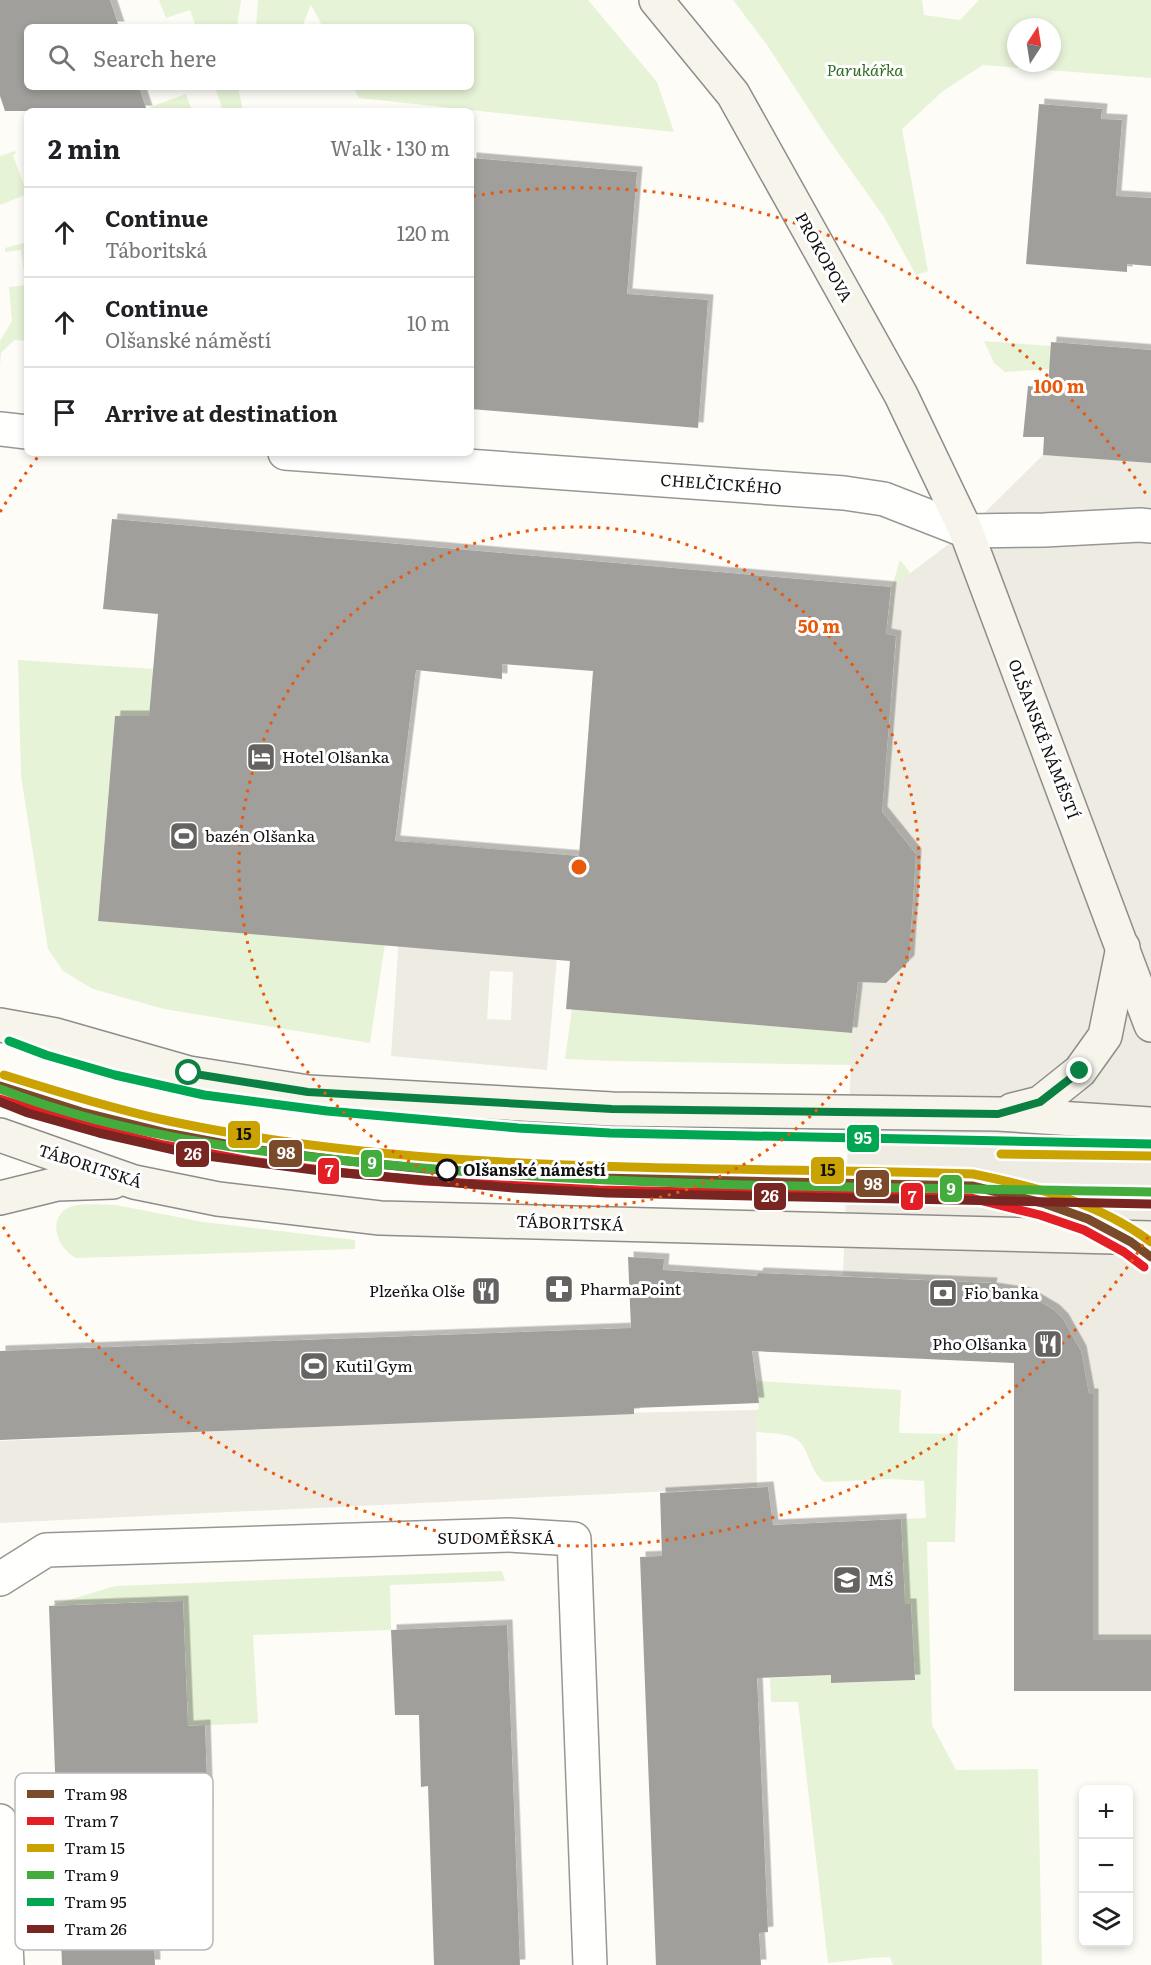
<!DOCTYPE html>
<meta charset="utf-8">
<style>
body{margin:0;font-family:Literata,serif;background:#f2f2f2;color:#202124}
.controls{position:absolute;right:18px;bottom:18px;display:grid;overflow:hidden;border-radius:9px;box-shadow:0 3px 9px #0003}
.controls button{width:54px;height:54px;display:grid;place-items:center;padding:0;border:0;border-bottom:2px solid #e0e0e0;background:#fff;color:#202124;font:30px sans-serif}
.compass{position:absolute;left:1007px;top:18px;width:54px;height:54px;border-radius:50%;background:#fff;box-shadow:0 3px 9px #0003;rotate:12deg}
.stop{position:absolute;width:18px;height:18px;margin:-14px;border:4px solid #0b8043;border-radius:50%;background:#fff}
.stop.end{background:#0b8043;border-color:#fff;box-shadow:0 2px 6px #0008}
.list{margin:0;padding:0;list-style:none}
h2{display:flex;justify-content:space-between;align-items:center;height:78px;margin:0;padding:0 24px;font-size:26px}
h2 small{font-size:20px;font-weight:400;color:#757577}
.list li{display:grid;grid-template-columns:39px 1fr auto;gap:18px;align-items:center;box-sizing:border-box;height:90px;padding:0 24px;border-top:2px solid #e0e0e0}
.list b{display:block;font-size:22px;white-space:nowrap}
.list p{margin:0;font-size:20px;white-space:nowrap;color:#757577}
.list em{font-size:20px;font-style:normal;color:#757577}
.icon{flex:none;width:33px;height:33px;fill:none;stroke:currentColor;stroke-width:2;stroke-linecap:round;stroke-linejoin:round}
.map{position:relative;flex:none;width:1151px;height:1965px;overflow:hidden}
.search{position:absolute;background:#fff;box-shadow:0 3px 9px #0003;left:24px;top:24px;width:450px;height:66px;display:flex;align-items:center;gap:15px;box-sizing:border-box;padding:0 21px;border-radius:9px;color:#757577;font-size:22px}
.panel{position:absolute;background:#fff;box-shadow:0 3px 9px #0003;left:24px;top:108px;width:450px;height:348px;border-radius:9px}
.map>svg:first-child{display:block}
</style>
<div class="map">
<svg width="1151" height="1965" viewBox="0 0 1151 1965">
<defs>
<filter id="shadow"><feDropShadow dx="5.5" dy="-5.5" stdDeviation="0" flood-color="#0004"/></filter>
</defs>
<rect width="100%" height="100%" fill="#fdfcf7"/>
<g fill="#e7f3d7" fill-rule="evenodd">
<polygon points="159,0 241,0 237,27 196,27 190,10 166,18"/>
<polygon points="258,0 588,0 657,82 674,132 359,98 353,87 471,87 471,27 323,27 311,5 302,27 256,27"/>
<path d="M733 0H922L924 15 960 20 979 0H1151V78L983 65 943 91 902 129 928 271 916 275 884 217 827 137 767 45ZM1016 27H1052V63H1016Z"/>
<polygon points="215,87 238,87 243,111 223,111"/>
<polygon points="186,94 192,111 151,111 150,107"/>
<polygon points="15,151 16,153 13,155 27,194 0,205 0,156"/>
<polygon points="27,242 27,341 14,340 1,353 0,365 0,341 12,321 9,287 26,285 21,250 5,252 5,248"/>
<polygon points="984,341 1051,346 1050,369 1005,372 994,363"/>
<polygon points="900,560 936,605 997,825 851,1065 614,1061 565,1059 572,1009 851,1033 858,982 886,983 909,961 916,854 897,830 879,829 897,637 886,634 892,587"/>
<polygon points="18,660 154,669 149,716 115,716 98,921 385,944 370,1043 164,1009 93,989 63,971 48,949 21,776"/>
<path d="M116 1205 203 1222 355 1240V1249L76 1258C55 1248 46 1214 73 1206 86 1203 103 1205 116 1205Z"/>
<path d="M756 1381 901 1390 899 1433 955 1434 958 1430 955 1542H927L932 1725 956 1770 1038 1769 1042 1965H893L890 1957 870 1958 828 1963 798 1702H771L770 1678 831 1675 832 1683 914 1680 911 1604 871 1605 901 1519 926 1518 924 1481 891 1479 824 1482C807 1470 811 1443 790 1436 780 1433 767 1433 756 1432V1410L759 1409Z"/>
<polygon points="502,1571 505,1581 390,1585 391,1630 253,1635 258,1723 188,1726 183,1601 49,1606 115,1586"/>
</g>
<g fill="#edebe2" fill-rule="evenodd">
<polygon points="1043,455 1151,463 1151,1640 1140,1640 1140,1657 1093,1656 1093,1394 1088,1394 1081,1351 1063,1319 991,1288 991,1283 843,1276 852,1033 858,982 886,983 909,961 916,854 897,830 879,829 897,637 886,634 892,587 966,531"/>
<path d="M410 841 566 855 547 1070 391 1056 402 892ZM490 971 513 972 511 1020 487 1019Z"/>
<polygon points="756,1410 757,1487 0,1523 0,1441 620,1413"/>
</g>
<g fill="#a19f9c" fill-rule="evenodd" filter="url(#shadow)">
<polygon points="0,0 110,0 119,27 27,27 27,87 139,87 147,111 5,111 0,96"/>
<polygon points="1039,104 1102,109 1101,119 1122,120 1116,196 1151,198 1151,266 1127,264 1127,272 1026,264"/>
<polygon points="471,158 637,172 627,294 708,300 698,428 471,409"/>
<polygon points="1051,342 1151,350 1151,463 1043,455 1044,437 1023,437 1028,386 1048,388"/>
<path d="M112 519 891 587 886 634 896 636 882 812 916 854 909 961 886 983 858 982 852 1033 566 1009 570 961 98 921 115 716H149L158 614 103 609ZM502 664 593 671 579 856 395 841 416 670 502 679Z"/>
<polygon points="628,1257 664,1259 663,1270 757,1276 758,1273 992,1283 991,1288 1025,1293 1054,1310 1063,1319 1081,1351 1089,1394 1093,1394 1093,1640 1151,1640 1151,1691 1014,1691 1014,1363 752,1351 759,1403 634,1408 634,1414 0,1440 0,1351 631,1328"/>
<polygon points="768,1487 773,1525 901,1519 905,1604 911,1604 915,1680 831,1683 831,1675 757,1678 768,1932 759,1933 761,1965 656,1965 640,1557 662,1556 660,1493"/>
<polygon points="183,1601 188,1726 205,1725 208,1812 172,1813 172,1822 156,1823 158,1880 155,1880 156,1905 152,1905 155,1965 62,1965 49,1606"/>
<polygon points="507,1625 520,1965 434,1965 428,1786 421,1787 419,1715 395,1715 391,1630"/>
</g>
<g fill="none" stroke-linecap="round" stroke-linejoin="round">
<g stroke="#979795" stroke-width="36">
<g id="street">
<polyline points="0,429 27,432"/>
<polyline points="285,453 844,493 884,499 966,531 1044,530 1140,525 1151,526"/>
<polyline points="0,1579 46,1550 509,1535 574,1539 590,1965"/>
<polyline points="0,1821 7,1965"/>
</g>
</g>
<g stroke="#8e8d8b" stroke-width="36">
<g id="secondary">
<polyline points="656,0 733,94 901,395 966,531 1151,1025"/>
<polyline points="0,1025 56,1035 189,1073 308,1092 612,1109 998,1114 1151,1124"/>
<polyline points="1012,1110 1040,1103 1080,1071 1105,1036 1123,947"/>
<polyline points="0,1135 134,1182 218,1199 380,1218 1151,1238"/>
<polyline points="0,1198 57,1184 113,1182"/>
</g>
</g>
<use href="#street" stroke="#fffffe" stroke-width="33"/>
<use href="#secondary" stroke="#f6f4eb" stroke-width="33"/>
<g stroke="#fff" stroke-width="14">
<polyline id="tram-1" points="0,1086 82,1112 167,1133 252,1149 338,1160 426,1169 600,1178 972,1186 1043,1203 1088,1219 1131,1242 1151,1257"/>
</g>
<g stroke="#fff" stroke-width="14">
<polyline id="tram-2" points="0,1099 80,1124 164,1145 250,1161 337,1172 425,1181 599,1190 971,1198 1040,1215 1084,1230 1124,1252 1144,1267"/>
</g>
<g stroke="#fff" stroke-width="14">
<g id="tram-3">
<path d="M4 1075C58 1092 113 1109 169 1121 433 1177 706 1165 973 1174 1036 1187 1099 1203 1151 1242"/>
<polyline points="1001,1154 1151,1156"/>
</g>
</g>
<g stroke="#fff" stroke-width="14">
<path id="tram-4" d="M0 1089C131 1140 272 1154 411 1167 657 1189 904 1187 1151 1192"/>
</g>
<g stroke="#fff" stroke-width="14">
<polyline id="tram-5" points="9,1041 46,1055 115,1075 204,1095 327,1111 518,1128 610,1133 1151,1144"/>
</g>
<g stroke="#fff" stroke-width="14">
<polyline id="tram-6" points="0,1102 28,1113 99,1133 192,1154 321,1171 513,1188 607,1193 1150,1204"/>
</g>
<use href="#tram-1" stroke="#7a4b2a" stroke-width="9"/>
<use href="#tram-2" stroke="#e31e25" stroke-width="9"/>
<use href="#tram-3" stroke="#caa303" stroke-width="9"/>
<use href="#tram-4" stroke="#43ac3c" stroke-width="9"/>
<use href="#tram-5" stroke="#00a651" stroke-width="9"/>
<use href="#tram-6" stroke="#792522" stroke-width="9"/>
</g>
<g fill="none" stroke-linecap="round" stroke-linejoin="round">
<polyline stroke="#0b8043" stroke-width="8" points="189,1073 308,1092 612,1109 998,1114 1040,1102 1080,1071"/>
</g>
<g fill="none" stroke="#e8590c" stroke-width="3" stroke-dasharray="3 6">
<circle cx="579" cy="867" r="340"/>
<path d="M1148 1237A679 679 0 0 1 0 1222M0 512A679 679 0 0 1 40 454M473 196A679 679 0 0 1 1148 497"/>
</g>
<defs>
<g id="hotel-square" transform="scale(1.5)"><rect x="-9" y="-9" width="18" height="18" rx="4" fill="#646362" stroke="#fff"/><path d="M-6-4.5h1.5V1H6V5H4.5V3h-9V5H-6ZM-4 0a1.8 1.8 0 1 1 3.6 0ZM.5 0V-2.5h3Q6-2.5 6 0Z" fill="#fff"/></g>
<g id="stadium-square" transform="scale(1.5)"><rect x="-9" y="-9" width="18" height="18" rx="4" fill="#646362" stroke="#fff"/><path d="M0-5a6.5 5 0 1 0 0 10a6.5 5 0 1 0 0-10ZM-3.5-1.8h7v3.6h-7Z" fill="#fff"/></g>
<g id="pharmacy-square" transform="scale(1.5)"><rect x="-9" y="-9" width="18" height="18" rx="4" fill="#646362" stroke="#fff"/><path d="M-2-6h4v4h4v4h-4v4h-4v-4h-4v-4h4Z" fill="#fff"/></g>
<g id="restaurant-square" transform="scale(1.5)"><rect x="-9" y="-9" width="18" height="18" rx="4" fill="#646362" stroke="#fff"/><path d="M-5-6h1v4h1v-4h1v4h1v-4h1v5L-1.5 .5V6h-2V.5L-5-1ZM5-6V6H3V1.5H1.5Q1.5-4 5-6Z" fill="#fff"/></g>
<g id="bank-square" transform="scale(1.5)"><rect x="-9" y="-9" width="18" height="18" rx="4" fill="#646362" stroke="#fff"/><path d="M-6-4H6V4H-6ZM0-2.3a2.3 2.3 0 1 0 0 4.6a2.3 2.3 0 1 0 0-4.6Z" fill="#fff"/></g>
<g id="school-square" transform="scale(1.5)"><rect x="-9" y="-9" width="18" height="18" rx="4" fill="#646362" stroke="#fff"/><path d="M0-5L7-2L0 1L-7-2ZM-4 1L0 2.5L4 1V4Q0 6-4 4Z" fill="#fff"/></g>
</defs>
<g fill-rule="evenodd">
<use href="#hotel-square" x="261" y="757"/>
<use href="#stadium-square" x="184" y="836"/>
<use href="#pharmacy-square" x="559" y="1289"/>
<use href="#restaurant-square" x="486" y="1291"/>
<use href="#bank-square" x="943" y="1293"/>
<use href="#restaurant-square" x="1048" y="1344"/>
<use href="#stadium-square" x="314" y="1366"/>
<use href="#school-square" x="847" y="1580"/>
</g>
<circle fill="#fff" stroke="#111" stroke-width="3" cx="447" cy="1170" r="10"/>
<g text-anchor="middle" stroke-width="6" stroke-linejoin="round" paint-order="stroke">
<g font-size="16" font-style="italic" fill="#2f6b1f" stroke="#fff">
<text x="865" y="76">Parukářka</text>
</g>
<g font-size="16" fill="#111" stroke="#fff">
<text transform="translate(824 257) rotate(61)" y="6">PROKOPOVA</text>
<text transform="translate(721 484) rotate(4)" y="6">CHELČICKÉHO</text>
<text transform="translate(1044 739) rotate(69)" y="6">OLŠANSKÉ NÁMĚSTÍ</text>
<text transform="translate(90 1166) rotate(18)" y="6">TÁBORITSKÁ</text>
<text transform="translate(570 1223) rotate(2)" y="6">TÁBORITSKÁ</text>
<text x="496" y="1544">SUDOMĚŘSKÁ</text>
</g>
<g font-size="16" fill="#111" stroke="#fff" text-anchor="start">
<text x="282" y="763">Hotel Olšanka</text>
<text x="205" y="842">bazén Olšanka</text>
<text x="580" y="1295">PharmaPoint</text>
<text x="465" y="1297" text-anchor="end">Plzeňka Olše</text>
<text x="964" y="1299">Fio banka</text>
<text x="1027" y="1350" text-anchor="end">Pho Olšanka</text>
<text x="335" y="1372">Kutil Gym</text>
<text x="868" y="1586">MŠ</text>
</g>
<g font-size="16" font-weight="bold" fill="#111" stroke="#fff" text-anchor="start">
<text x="463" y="1176">Olšanské náměstí</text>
</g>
</g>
<rect x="15" y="1773" width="198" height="177" rx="9" fill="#fff" stroke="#b8b8b8" stroke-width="1.5"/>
<rect x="27" y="1790" width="27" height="8" fill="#7a4b2a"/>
<rect x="27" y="1817" width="27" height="8" fill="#e31e25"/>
<rect x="27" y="1844" width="27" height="8" fill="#caa303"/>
<rect x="27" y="1871" width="27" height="8" fill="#43ac3c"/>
<rect x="27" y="1898" width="27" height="8" fill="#00a651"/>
<rect x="27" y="1925" width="27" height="8" fill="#792522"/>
<g font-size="16" fill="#111">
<text x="64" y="1800">Tram 98</text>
<text x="64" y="1827">Tram 7</text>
<text x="64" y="1854">Tram 15</text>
<text x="64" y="1881">Tram 9</text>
<text x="64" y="1908">Tram 95</text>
<text x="64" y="1935">Tram 26</text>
</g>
<circle cx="579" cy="867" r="9" fill="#e8590c" stroke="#fff" stroke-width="3"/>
<g font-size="18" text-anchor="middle" font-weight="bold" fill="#e8590c" stroke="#fff" stroke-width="6" stroke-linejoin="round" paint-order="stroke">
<text x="1059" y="393">100 m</text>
<text x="819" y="633">50 m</text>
</g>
<g stroke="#fff" stroke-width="2">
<rect x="227" y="1120" width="34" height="29" rx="6" fill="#caa303"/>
<rect x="846" y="1124" width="34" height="29" rx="6" fill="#00a651"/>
<rect x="268" y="1139" width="35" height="29" rx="6" fill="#7a4b2a"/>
<rect x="175" y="1140" width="35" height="28" rx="6" fill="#792522"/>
<rect x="360" y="1149" width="23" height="29" rx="6" fill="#43ac3c"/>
<rect x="810" y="1156" width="35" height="29" rx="6" fill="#caa303"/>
<rect x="317" y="1157" width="23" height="28" rx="6" fill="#e31e25"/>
<rect x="855" y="1169" width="35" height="29" rx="6" fill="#7a4b2a"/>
<rect x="939" y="1174" width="24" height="29" rx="6" fill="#43ac3c"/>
<rect x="753" y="1182" width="34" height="29" rx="6" fill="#792522"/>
<rect x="900" y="1182" width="24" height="29" rx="6" fill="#e31e25"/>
</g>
<g font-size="16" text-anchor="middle" font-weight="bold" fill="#fff">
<text x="863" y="1144">95</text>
<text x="286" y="1159">98</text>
<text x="193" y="1160">26</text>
<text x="372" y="1169">9</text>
<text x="329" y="1177">7</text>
<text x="873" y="1190">98</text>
<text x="951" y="1195">9</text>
<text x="770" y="1202">26</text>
<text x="912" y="1203">7</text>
</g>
<g font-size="16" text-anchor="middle" font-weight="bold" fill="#111">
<text x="244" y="1140">15</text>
<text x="828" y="1176">15</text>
</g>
</svg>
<div class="controls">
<button>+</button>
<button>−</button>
<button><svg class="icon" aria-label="layers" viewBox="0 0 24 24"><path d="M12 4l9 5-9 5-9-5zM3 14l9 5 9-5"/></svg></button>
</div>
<svg class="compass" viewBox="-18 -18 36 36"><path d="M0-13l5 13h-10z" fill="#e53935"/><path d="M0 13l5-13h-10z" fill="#757577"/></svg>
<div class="stop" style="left:189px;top:1073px"></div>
<div class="stop end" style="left:1080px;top:1071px"></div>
<div class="search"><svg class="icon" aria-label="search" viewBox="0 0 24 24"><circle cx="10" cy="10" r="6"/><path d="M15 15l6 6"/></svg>Search here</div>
<section class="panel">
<h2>2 min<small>Walk · 130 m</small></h2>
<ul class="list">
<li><svg class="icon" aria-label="ahead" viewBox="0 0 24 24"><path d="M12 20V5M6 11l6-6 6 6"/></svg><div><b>Continue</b><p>Táboritská</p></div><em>120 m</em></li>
<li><svg class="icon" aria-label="ahead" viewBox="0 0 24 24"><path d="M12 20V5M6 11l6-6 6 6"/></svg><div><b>Continue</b><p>Olšanské náměstí</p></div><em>10 m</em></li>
<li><svg class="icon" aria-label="arrive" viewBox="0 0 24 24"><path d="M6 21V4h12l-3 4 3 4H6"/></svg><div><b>Arrive at destination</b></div></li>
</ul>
</section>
</div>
